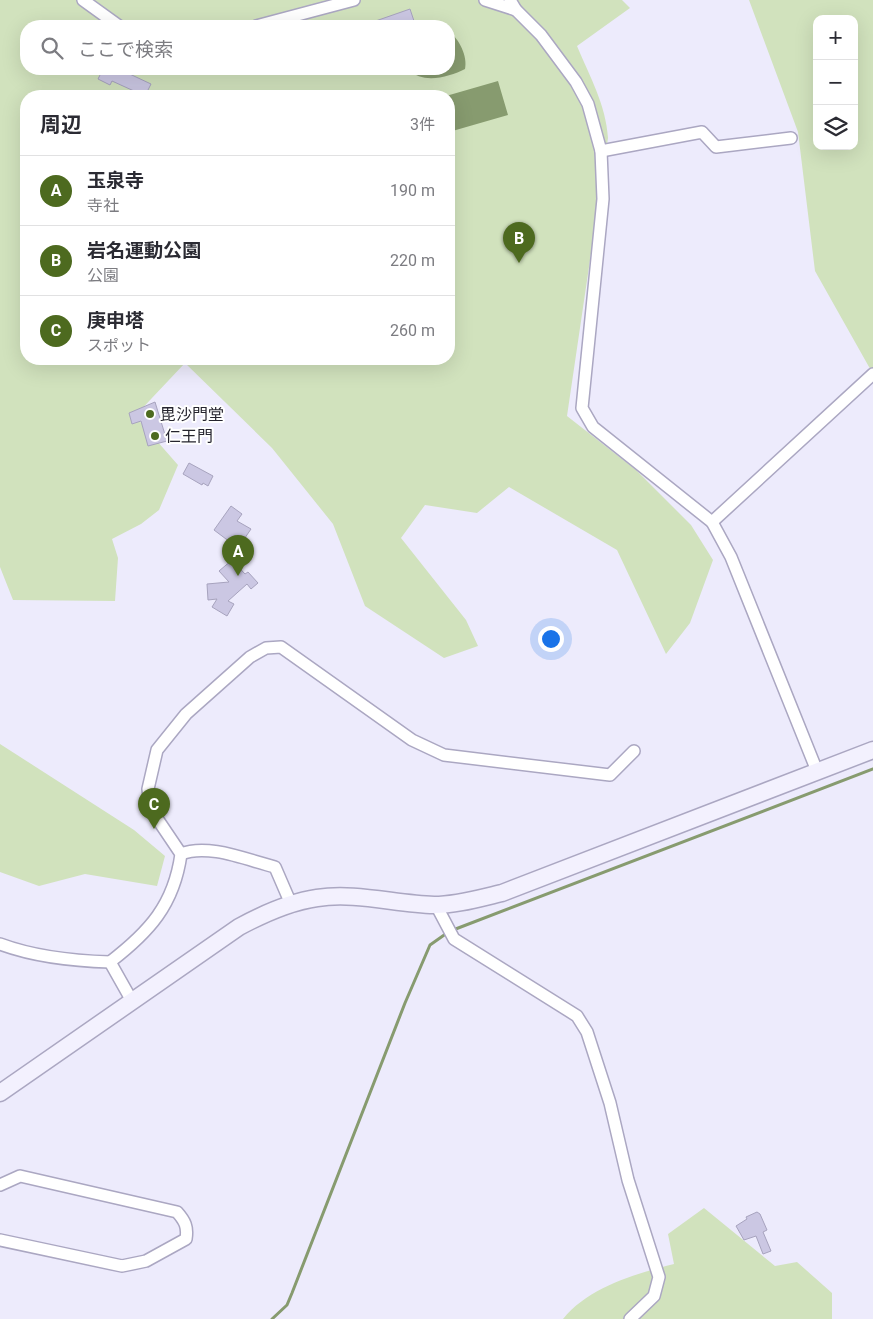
<!DOCTYPE html>
<html lang="ja">
<meta charset="utf-8">
<style>
body{margin:0;font-family:Roboto,"Noto Sans JP",sans-serif;background:#f2f2f3;color:#2b2b33}
.controls{position:absolute;right:15px;top:15px;display:grid;overflow:hidden;border-radius:10px;box-shadow:0 5px 20px #0002}
.controls button{width:45px;height:45px;display:grid;place-items:center;padding:0;border:0;border-bottom:1px solid #e1e1e2;background:#fff;color:#2b2b33;font:25px sans-serif}
.you{position:absolute;left:550px;top:638px;width:18px;height:18px;margin:-12px;border:4px solid #fff;border-radius:50%;background:#1a73e8;box-shadow:0 0 0 8px #1a73e833}
.badge{display:grid;place-items:center;width:32px;height:32px;border-radius:50%;background:#4d6a1f;color:#fff;font-size:16px;font-weight:700}
.pin{position:absolute;translate:-50% -41px;filter:drop-shadow(0 1px 2px #0008)}
.pin::after{content:'';position:absolute;top:26px;width:18px;height:15px;background:inherit;clip-path:polygon(0 0,100% 0,50% 100%)}
.list{margin:0;padding:0;list-style:none}
h2{display:flex;justify-content:space-between;align-items:center;height:65px;margin:0;padding:0 20px;font-size:21px}
h2 small{font-size:16px;font-weight:400;color:#7c7c81}
.list li{display:grid;grid-template-columns:32px 1fr auto;gap:15px;align-items:center;box-sizing:border-box;height:70px;padding:0 20px;border-top:1px solid #e1e1e2}
.list b{display:block;font-size:19px;white-space:nowrap}
.list p{margin:0;font-size:16px;white-space:nowrap;color:#7c7c81}
.list em{font-size:16px;font-style:normal;color:#7c7c81}
.icon{flex:none;width:28px;height:28px;fill:none;stroke:currentColor;stroke-width:2;stroke-linecap:round;stroke-linejoin:round}
.map{position:relative;flex:none;width:873px;height:1319px;overflow:hidden}
.search{position:absolute;background:#fff;box-shadow:0 5px 20px #0002;left:20px;top:20px;width:435px;height:55px;display:flex;align-items:center;gap:12px;box-sizing:border-box;padding:0 18px;border-radius:20px;color:#7c7c81;font-size:19px}
.panel{position:absolute;background:#fff;box-shadow:0 5px 20px #0002;left:20px;top:90px;width:435px;height:275px;border-radius:20px}
.map>svg:first-child{display:block}
</style>
<div class="map">
<svg width="873" height="1319" viewBox="0 0 873 1319">
<rect width="100%" height="100%" fill="#edebfc"/>
<g fill="#d1e2bd" fill-rule="evenodd">
<path d="M0 0H622L630 8 577 46C590 77 606 105 608 138L567 416 636 470 691 525 713 560 690 623 666 654 617 550 509 487 477 513 425 505 401 538 466 620 478 646 444 658 365 606 333 524 272 448 185 363 135 416 178 465 159 510 141 524 112 539 118 558 115 601 13 600 0 567ZM26 26H449V69H26ZM26 96H449V359H26Z"/>
<path d="M749 0H873V374L815 271 798 132ZM817 19H854V146H817Z"/>
<polygon points="0,744 134,830 165,856 157,886 85,874 39,886 0,872"/>
<path d="M704 1208 775 1266 797 1262 832 1293V1319H563C589 1287 635 1274 674 1264L668 1234Z"/>
</g>
<g fill="#879b6f">
<path d="M449 32C459 38 468 57 465 69 449 77 422 85 409 69H449Z"/>
<polygon points="498,81 508,115 449,132 449,96 446,96"/>
</g>
<g fill="none" stroke-linecap="round" stroke-linejoin="round">
<g stroke="#879b6f" stroke-width="3">
<polyline points="453,930 873,769"/>
<polyline points="272,1319 287,1305 292,1293 405,1003 430,945 447,933"/>
</g>
</g>
<g fill="#cbc7e3" stroke="#a7a3be">
<polygon points="410,9 415,24 406,26 367,26 367,24"/>
<polygon points="103,69 119,69 151,84 145,96 112,81 110,85 98,79"/>
<polygon points="155,402 167,441 148,446 141,421 132,424 129,413"/>
<polygon points="189,463 213,476 208,486 203,483 202,485 183,474"/>
<polygon points="231,506 242,514 237,521 251,529 238,548 214,530"/>
<polygon points="232,560 245,574 248,572 258,583 251,589 247,584 228,601 234,604 227,616 212,607 217,599 208,600 207,584 229,582 219,571"/>
<polygon points="757,1212 760,1214 767,1230 763,1232 771,1251 763,1254 756,1236 744,1240 736,1226 747,1219 746,1217"/>
</g>
<g fill="none" stroke-linecap="round" stroke-linejoin="round">
<g stroke="#aba7c2" stroke-width="14">
<g id="street">
<polyline points="83,0 119,26"/>
<polyline points="485,0 516,10"/>
<polyline points="510,0 516,10 541,35 576,82 588,104 601,151 603,199 582,408 593,427 712,522 731,557 817,771"/>
<polyline points="256,26 354,0"/>
<polyline points="601,151 702,132 716,147 791,138"/>
<polyline points="712,522 873,374"/>
<path d="M181 854C208 843 247 860 275 867L291 904"/>
<polyline points="436,905 454,939 577,1016 587,1032 610,1103 628,1180 659,1277 654,1296 630,1319"/>
<path d="M0 944C35 957 73 961 110 962"/>
<path d="M132 1001 110 962C149 932 174 905 181 854L150 808 148 789 157 750 186 714 250 657 266 648 281 647 412 740 444 755 610 775 634 751"/>
<path d="M0 1185 20 1176 177 1212C185 1221 188 1227 186 1239L146 1261 122 1266 0 1240"/>
</g>
</g>
<g stroke="#aba7c2" stroke-width="19">
<path id="secondary" d="M0 1093 239 927C263 914 289 902 317 898 355 892 396 904 434 905 457 905 480 898 502 893L873 750"/>
</g>
<use href="#street" stroke="#fff" stroke-width="11"/>
<use href="#secondary" stroke="#f3f1fe" stroke-width="16"/>
</g>
<g fill="#4d6a1f" stroke="#fff" stroke-width="2">
<circle cx="150" cy="414" r="5"/>
<circle cx="155" cy="436" r="5"/>
</g>
<g text-anchor="middle" stroke-width="4" stroke-linejoin="round" paint-order="stroke">
<g font-size="16" fill="#25242e" stroke="#fff" text-anchor="start">
<text x="160" y="420">毘沙門堂</text>
<text x="165" y="442">仁王門</text>
</g>
</g>
</svg>
<div class="controls">
<button>+</button>
<button>−</button>
<button><svg class="icon" aria-label="layers" viewBox="0 0 24 24"><path d="M12 4l9 5-9 5-9-5zM3 14l9 5 9-5"/></svg></button>
</div>
<div class="you"></div>
<div class="pin badge" style="left:238px;top:576px">A</div>
<div class="pin badge" style="left:519px;top:263px">B</div>
<div class="pin badge" style="left:154px;top:829px">C</div>
<div class="search"><svg class="icon" aria-label="search" viewBox="0 0 24 24"><circle cx="10" cy="10" r="6"/><path d="M15 15l6 6"/></svg>ここで検索</div>
<section class="panel">
<h2>周辺<small>3件</small></h2>
<ul class="list">
<li><span class="badge">A</span><div><b>玉泉寺</b><p>寺社</p></div><em>190 m</em></li>
<li><span class="badge">B</span><div><b>岩名運動公園</b><p>公園</p></div><em>220 m</em></li>
<li><span class="badge">C</span><div><b>庚申塔</b><p>スポット</p></div><em>260 m</em></li>
</ul>
</section>
</div>
